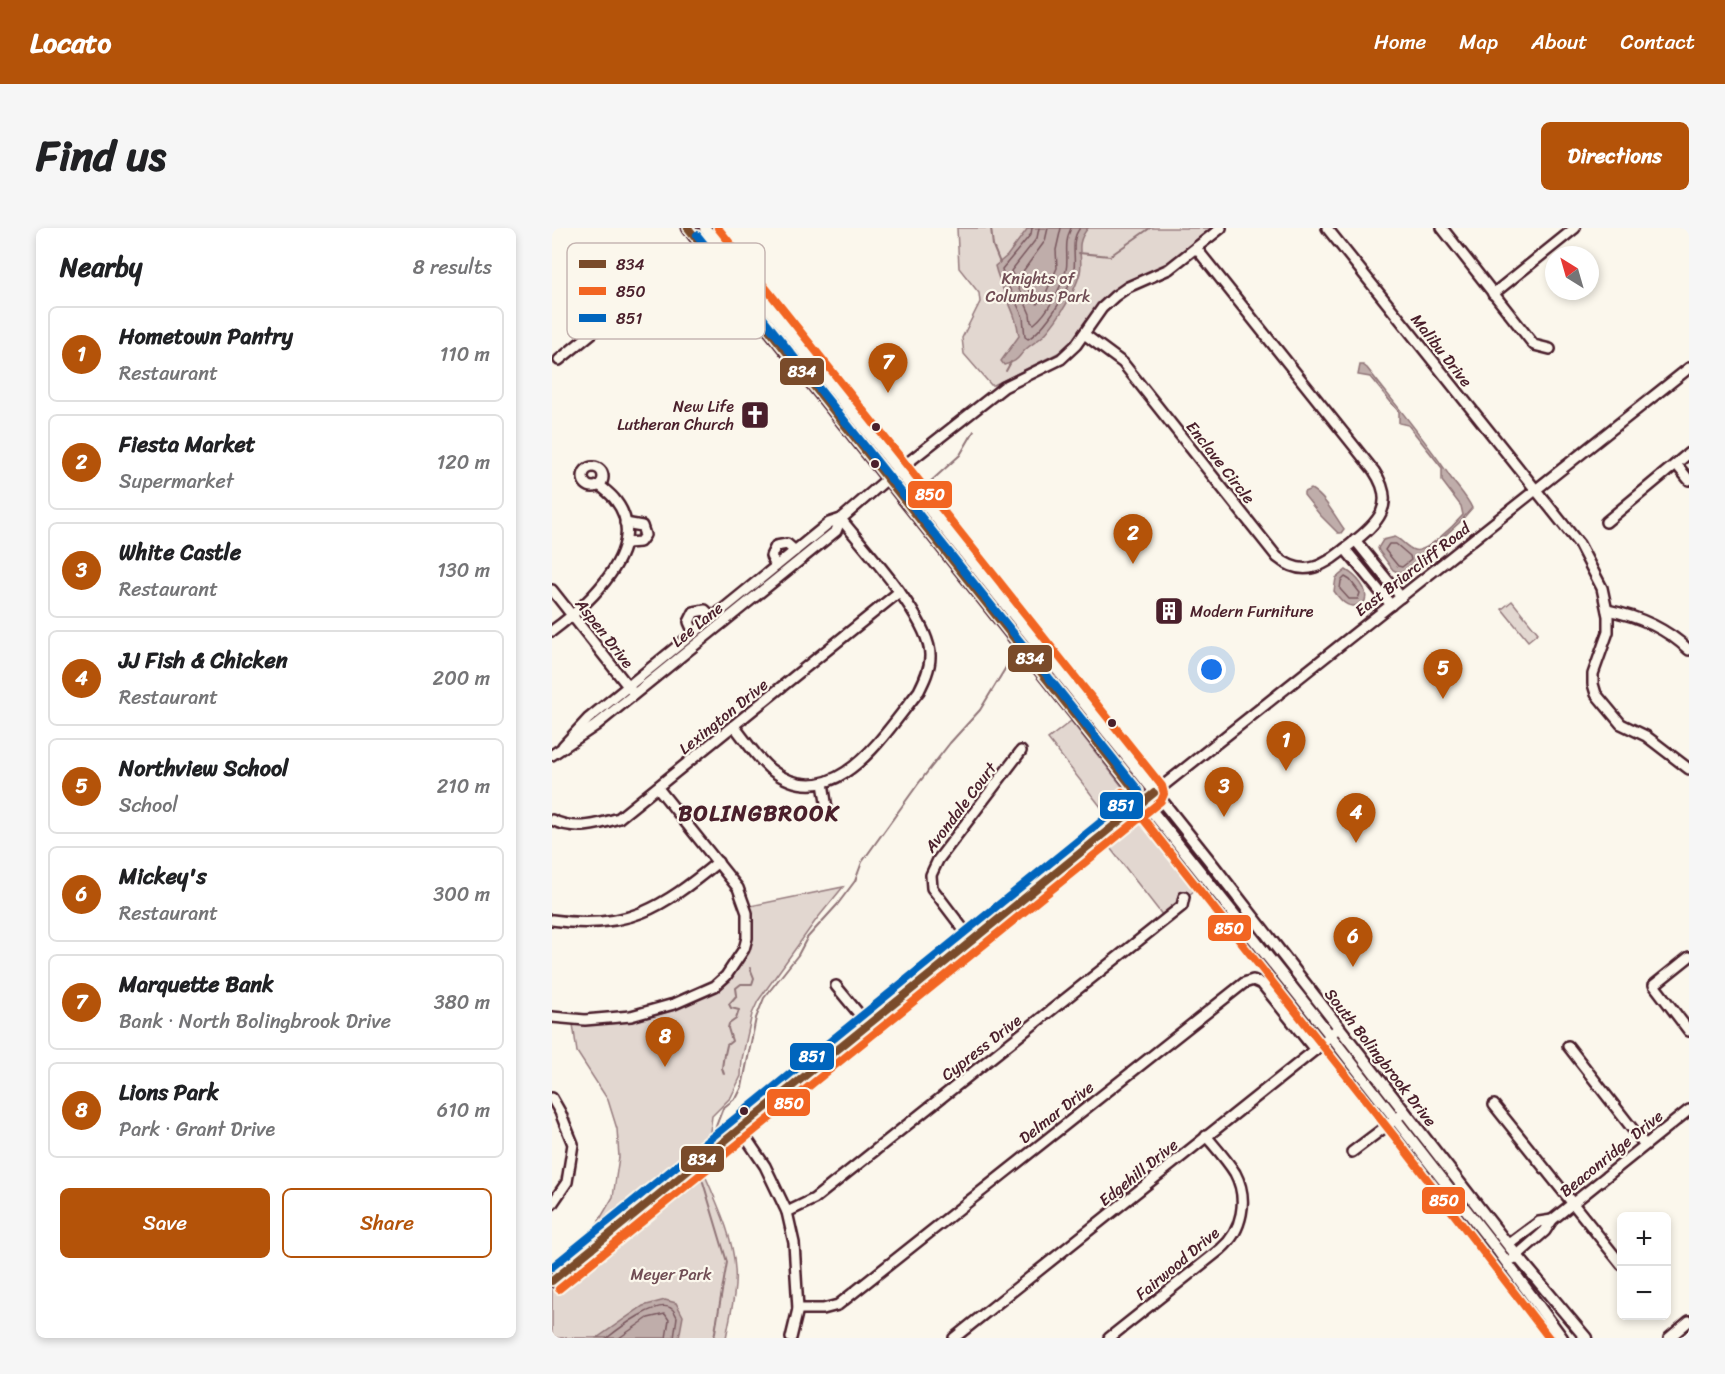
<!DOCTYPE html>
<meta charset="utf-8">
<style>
body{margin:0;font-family:Sriracha,sans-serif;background:#f6f6f6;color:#202124}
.controls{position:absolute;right:18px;bottom:18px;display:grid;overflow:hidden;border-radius:9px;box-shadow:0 3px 9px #0003}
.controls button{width:54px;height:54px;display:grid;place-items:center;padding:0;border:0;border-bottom:2px solid #e0e0e0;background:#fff;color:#202124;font:30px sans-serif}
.compass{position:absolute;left:993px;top:18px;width:54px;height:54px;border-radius:50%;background:#fff;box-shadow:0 3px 9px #0003;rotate:323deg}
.you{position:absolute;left:660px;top:442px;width:21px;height:21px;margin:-15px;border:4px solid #fff;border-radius:50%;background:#1a73e8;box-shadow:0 0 0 9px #1a73e833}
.badge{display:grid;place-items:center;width:39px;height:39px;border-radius:50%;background:#b45309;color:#fff;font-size:20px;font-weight:700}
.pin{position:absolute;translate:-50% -50px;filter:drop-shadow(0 2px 3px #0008)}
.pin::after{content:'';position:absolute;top:32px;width:21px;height:18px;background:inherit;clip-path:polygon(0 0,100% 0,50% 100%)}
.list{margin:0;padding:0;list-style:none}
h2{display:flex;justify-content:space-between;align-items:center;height:78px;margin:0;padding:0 24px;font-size:26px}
h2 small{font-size:20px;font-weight:400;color:#757577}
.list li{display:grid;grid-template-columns:39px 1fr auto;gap:18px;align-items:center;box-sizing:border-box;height:96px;margin:0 12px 12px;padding:0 12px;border:2px solid #e0e0e0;border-radius:9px}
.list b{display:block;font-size:22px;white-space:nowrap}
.list p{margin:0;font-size:20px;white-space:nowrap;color:#757577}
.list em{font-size:20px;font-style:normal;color:#757577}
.actions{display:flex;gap:12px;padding:18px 24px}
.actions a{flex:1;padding:14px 0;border:2px solid #b45309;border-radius:9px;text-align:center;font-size:21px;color:#b45309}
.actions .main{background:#b45309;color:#fff}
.map{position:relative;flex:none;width:1137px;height:1110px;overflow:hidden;border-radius:9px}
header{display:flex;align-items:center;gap:36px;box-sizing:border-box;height:84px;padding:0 30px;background:#b45309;color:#fff}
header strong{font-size:28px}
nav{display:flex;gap:33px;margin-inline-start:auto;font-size:21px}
.intro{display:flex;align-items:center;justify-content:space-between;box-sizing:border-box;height:144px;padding:0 36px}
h1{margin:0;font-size:42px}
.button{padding:15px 27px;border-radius:9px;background:#b45309;color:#fff;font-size:21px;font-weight:700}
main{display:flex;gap:36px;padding:0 36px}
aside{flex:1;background:#fff;border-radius:9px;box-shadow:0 3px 9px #0003}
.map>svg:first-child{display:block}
</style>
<header>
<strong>Locato</strong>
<nav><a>Home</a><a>Map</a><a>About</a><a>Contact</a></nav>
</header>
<div class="intro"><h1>Find us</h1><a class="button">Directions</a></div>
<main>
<aside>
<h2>Nearby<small>8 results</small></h2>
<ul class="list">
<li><span class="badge">1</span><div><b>Hometown Pantry</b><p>Restaurant</p></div><em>110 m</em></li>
<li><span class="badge">2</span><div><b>Fiesta Market</b><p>Supermarket</p></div><em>120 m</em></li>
<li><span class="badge">3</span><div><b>White Castle</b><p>Restaurant</p></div><em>130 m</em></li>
<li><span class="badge">4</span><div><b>JJ Fish &amp; Chicken</b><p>Restaurant</p></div><em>200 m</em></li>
<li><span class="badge">5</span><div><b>Northview School</b><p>School</p></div><em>210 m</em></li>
<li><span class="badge">6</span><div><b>Mickey's</b><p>Restaurant</p></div><em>300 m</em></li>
<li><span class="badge">7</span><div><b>Marquette Bank</b><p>Bank · North Bolingbrook Drive</p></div><em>380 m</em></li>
<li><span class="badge">8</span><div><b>Lions Park</b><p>Park · Grant Drive</p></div><em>610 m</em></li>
</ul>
<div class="actions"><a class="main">Save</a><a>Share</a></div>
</aside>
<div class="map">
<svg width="1137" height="1110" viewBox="0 0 1137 1110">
<rect width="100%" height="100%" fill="#fbf7ec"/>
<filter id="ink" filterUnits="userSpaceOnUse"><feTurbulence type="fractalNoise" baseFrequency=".0167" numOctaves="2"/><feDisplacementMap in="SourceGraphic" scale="12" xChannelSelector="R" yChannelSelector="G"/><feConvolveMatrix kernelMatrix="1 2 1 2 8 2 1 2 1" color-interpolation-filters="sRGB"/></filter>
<g filter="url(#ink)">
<g fill="#e2d7d0" stroke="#967b7e" stroke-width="1.5">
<polygon points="405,0 662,0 611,40 579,52 558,66 544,80 528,105 510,123 442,157 439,157 412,126 410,110 428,74 427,65 407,40"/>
<polygon points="960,373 986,405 976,413 950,381"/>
<polygon points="519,493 648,658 611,688 555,616 556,588 496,511"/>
<path d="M291 659 264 692 206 773 200 786 190 831 189 848 179 869 160 888 156 919 51 1004 45 996 61 969 67 929 65 901 56 872 25 824 21 796C35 796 49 796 63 795 111 789 191 767 199 710 201 699 199 689 198 678Z"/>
<path d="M150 940C163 972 181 1006 183 1041 185 1063 178 1088 174 1110H0V1061Z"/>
</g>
<g fill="#bfadaa" stroke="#907477" stroke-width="1.5">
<path d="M476 0H536C521 18 532 27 528 45 522 66 507 90 493 106 487 112 480 116 474 121 464 131 468 132 452 137L449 133 467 108C464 82 449 63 443 38L455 28Z"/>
<path d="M808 137H811L815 140C843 176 873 211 899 250 906 260 915 269 920 280L907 295 850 346 841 342 827 323 826 320 831 312 843 309C850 312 855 320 862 322 874 326 903 296 911 287L909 278 890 253V240L856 197 847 195V184L818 149 806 147Z"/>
<path d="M759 261C773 269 783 288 792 301L789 305H786L768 287 752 267V264Z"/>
<path d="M794 342C804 348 817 361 813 373 799 384 790 375 782 363L784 350Z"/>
<polygon points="113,1072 124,1075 131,1088 127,1110 45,1110 91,1078"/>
</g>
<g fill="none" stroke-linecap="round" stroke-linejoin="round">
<g stroke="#79585e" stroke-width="1.5">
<path d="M480 0 479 6 450 41 452 49 471 89 473 109 476 111C492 102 520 60 522 41 524 27 518 12 528 0"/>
<path d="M487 0 485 10 459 43 478 86 479 94 482 96C496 85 509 60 514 42 517 30 511 16 519 0"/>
<polyline points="496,0 493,13 469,46 485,76 493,67 505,40 504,22 509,0"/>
<polygon points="837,316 844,316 858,328 859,332 850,339 846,338 833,322"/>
<polygon points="793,349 798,352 808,365 806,371 797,371 788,361 789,353"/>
<path d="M55 1110C65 1102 107 1069 120 1081 121 1081 125 1089 125 1089L122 1110"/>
<polyline points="67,1110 96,1090 113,1086 117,1092 114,1110"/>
</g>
<g stroke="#907477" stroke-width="2">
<polyline points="439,0 441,18 448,35"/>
<polyline points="527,25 558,28 598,0"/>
<polyline points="454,143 459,134"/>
<polyline points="377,255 408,227 422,203"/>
<polyline points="172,846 170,840 172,826 173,826 175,817 180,813 176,800 177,796 184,791 187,782 179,780 177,776 185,767 184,760 189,756 200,756 202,750 198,740"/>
<polyline points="161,906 171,880 185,869 190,859 204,790 212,770 246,727 255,710 285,677 303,653 310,634 366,556 398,515 428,482 456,436 463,430"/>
<polyline points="151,954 175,1034 162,1110"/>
</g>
<g stroke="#4a1f2b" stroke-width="14">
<g id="minor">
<polyline points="775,0 1027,316 1050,360 1056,388 1056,404 1041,446 1041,456 1044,466 1069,496 1094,508 1137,541"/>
<polyline points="890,0 982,117 998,121"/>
<polyline points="941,66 1023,0"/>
<path d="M532 106 571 135 725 329C754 353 775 335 799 316 826 295 845 277 822 243L644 20"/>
<polyline points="7,132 159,8"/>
<polyline points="1124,236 1137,252"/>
<circle cx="41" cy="249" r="10"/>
<polyline points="1054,294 1137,225"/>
<polyline points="73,295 90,298 93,307 88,314 74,315"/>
<polyline points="803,312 849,369"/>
<polyline points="793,321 839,377"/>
<polyline points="224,338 219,328 224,318 235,316 243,323"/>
<polyline points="0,362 79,462"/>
<path d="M1055 382C1086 388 1114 400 1137 422"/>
<path d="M0 403C34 378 100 320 64 273 60 267 53 262 47 257"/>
<polyline points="142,405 137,394 142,384 153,382 161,390"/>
<path d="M182 498C193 512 204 529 218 541 282 591 332 506 367 463 372 453 378 441 378 429 380 393 312 320 289 291"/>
<polyline points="11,518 36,491 277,295 289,291 335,251 452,159 509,131 524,117 550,80 563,68 576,59 617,41 669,0"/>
<polyline points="0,527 43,498 284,303 289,291"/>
<polyline points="271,555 276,587"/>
<path d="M0 592C23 603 45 597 67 590L347 364"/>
<path d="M0 692C75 703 110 680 166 634"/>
<polyline points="421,714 380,660 379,647 386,632 469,523"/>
<polyline points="1137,729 1102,757 1137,803"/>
<polyline points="284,758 317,798"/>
<polyline points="0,789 33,792 79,788 122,776 163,758 174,748 192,721 195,710 195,685 186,660 106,560"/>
<polyline points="1016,818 1093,917"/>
<polyline points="0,870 8,884 21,916 15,954 0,976"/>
<polyline points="942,877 1070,1037"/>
<polyline points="188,901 213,938 235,984 242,1015 246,1081 239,1110"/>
<polyline points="800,924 853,884"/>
<polyline points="235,984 262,971 630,678 632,669"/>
<polyline points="956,1017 987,994 1000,992"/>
<polyline points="961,1031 993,1003 1000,992 1137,882"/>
<polyline points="0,1053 602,565 1137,140"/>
<polyline points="246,1081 271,1081 286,1077 692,755 701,752 710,756 763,822"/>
<polyline points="402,1110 763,822 787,799"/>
<path d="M557 1110 669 1021C690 1003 697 971 683 945 675 932 664 920 654 908"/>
<polyline points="1117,1110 1137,1093"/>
</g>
</g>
<g stroke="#4a1f2b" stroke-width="15">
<g id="major">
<polyline points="136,0 778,807 947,1024 1010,1110"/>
<polyline points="153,0 657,632 956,1017 1034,1110"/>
</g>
</g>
<use href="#minor" stroke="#fbf7ec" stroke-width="9"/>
<use href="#major" stroke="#fbf7ec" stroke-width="10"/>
<g stroke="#fbf7ec" stroke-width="12">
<g id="bus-1">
<polyline points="136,0 592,574"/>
<polyline points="0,1053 602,565"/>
</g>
</g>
<g stroke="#fbf7ec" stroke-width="12">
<g id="bus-2">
<polyline points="570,564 842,908 997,1110"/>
<polyline points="7,1061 609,573 612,566 610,558 166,0"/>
</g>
</g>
<g stroke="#fbf7ec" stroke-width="12">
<polyline id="bus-3" points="0,1039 587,563 145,7"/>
</g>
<use href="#bus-1" stroke="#7a4b2a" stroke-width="8"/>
<use href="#bus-2" stroke="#f26522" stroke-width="8"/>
<use href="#bus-3" stroke="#0065bd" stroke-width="8"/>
</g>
</g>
<defs>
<g id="church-square" transform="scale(1.5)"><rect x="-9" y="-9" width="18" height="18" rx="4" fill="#4a1f2b" stroke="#fbf7ec"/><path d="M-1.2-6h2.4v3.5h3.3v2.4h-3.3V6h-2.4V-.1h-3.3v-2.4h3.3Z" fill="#fff"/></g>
<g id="building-square" transform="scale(1.5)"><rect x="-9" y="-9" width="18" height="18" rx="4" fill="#4a1f2b" stroke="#fbf7ec"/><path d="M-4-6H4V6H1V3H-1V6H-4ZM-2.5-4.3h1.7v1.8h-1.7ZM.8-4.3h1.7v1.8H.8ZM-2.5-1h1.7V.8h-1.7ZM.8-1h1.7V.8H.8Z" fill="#fff"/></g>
</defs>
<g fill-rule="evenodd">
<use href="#church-square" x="203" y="187"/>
<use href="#building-square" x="617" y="383"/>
</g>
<g fill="#4a1f2b" stroke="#fbf7ec" stroke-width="2">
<circle cx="324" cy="199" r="5"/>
<circle cx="323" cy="236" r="5"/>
<circle cx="560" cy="495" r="5"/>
<circle cx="192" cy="883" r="5"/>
</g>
<g text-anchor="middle" stroke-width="4.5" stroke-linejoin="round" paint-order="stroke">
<g font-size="16" fill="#704d54" stroke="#fbf7ec">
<text x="486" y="56">Knights of<tspan x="486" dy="18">Columbus Park</tspan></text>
<text x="119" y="1052">Meyer Park</text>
</g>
<g font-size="16" fill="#4a1f2b" stroke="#fbf7ec">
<text transform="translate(890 122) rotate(52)" y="6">Malibu Drive</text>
<text transform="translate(669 234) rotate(52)" y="6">Enclave Circle</text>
<text transform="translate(860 341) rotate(-38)" y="6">East Briarcliff Road</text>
<text transform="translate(145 396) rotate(-39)" y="6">Lee Lane</text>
<text transform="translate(53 405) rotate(52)" y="6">Aspen Drive</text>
<text transform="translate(171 488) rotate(-39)" y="6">Lexington Drive</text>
<text transform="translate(408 579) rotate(-53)" y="6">Avondale Court</text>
<text transform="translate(429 819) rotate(-38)" y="6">Cypress Drive</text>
<text transform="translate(829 829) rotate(52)" y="6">South Bolingbrook Drive</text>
<text transform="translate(504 884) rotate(-38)" y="6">Delmar Drive</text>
<text transform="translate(1059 925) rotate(-39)" y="6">Beaconridge Drive</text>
<text transform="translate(586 944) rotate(-39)" y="6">Edgehill Drive</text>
<text transform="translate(625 1035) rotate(-40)" y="6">Fairwood Drive</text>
</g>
<g font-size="16" fill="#4a1f2b" stroke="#fbf7ec" text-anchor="end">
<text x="182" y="184">New Life<tspan x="182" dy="18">Lutheran Church</tspan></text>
<text x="638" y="389" text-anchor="start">Modern Furniture</text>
</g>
<g font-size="22" font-weight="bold" letter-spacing="1.5" fill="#4a1f2b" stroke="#fbf7ec">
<text x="207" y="593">BOLINGBROOK</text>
</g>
</g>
<rect x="15" y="15" width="198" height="96" rx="9" fill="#fbf7ec" stroke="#c6b6b2" stroke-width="1.5"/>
<rect x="27" y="32" width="27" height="8" fill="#7a4b2a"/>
<rect x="27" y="59" width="27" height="8" fill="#f26522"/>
<rect x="27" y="86" width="27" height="8" fill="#0065bd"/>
<g font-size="16" fill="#4a1f2b">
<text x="64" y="42">834</text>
<text x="64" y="69">850</text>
<text x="64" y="96">851</text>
</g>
<g stroke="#fbf7ec" stroke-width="2">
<rect x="227" y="129" width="46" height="29" rx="6" fill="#7a4b2a"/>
<rect x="355" y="252" width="46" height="29" rx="6" fill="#f26522"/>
<rect x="455" y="416" width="46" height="29" rx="6" fill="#7a4b2a"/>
<rect x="547" y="563" width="45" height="29" rx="6" fill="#0065bd"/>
<rect x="655" y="686" width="45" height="28" rx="6" fill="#f26522"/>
<rect x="237" y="814" width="46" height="29" rx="6" fill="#0065bd"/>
<rect x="214" y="860" width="45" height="29" rx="6" fill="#f26522"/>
<rect x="128" y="917" width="45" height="28" rx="6" fill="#7a4b2a"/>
<rect x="869" y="958" width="45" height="29" rx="6" fill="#f26522"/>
</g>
<g font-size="16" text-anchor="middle" font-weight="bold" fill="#fff">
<text x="250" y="149">834</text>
<text x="378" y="272">850</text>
<text x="478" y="436">834</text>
<text x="569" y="583">851</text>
<text x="677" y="706">850</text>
<text x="260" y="834">851</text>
<text x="237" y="881">850</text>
<text x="150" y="937">834</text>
<text x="892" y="978">850</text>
</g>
</svg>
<div class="controls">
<button>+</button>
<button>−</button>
</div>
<svg class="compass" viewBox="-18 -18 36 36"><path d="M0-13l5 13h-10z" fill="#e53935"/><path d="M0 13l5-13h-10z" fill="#757577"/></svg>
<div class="you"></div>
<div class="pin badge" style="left:734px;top:543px">1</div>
<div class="pin badge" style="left:581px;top:336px">2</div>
<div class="pin badge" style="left:672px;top:589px">3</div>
<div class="pin badge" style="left:804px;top:615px">4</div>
<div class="pin badge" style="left:891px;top:471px">5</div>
<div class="pin badge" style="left:801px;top:739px">6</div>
<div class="pin badge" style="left:336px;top:165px">7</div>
<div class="pin badge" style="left:113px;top:839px">8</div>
</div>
</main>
